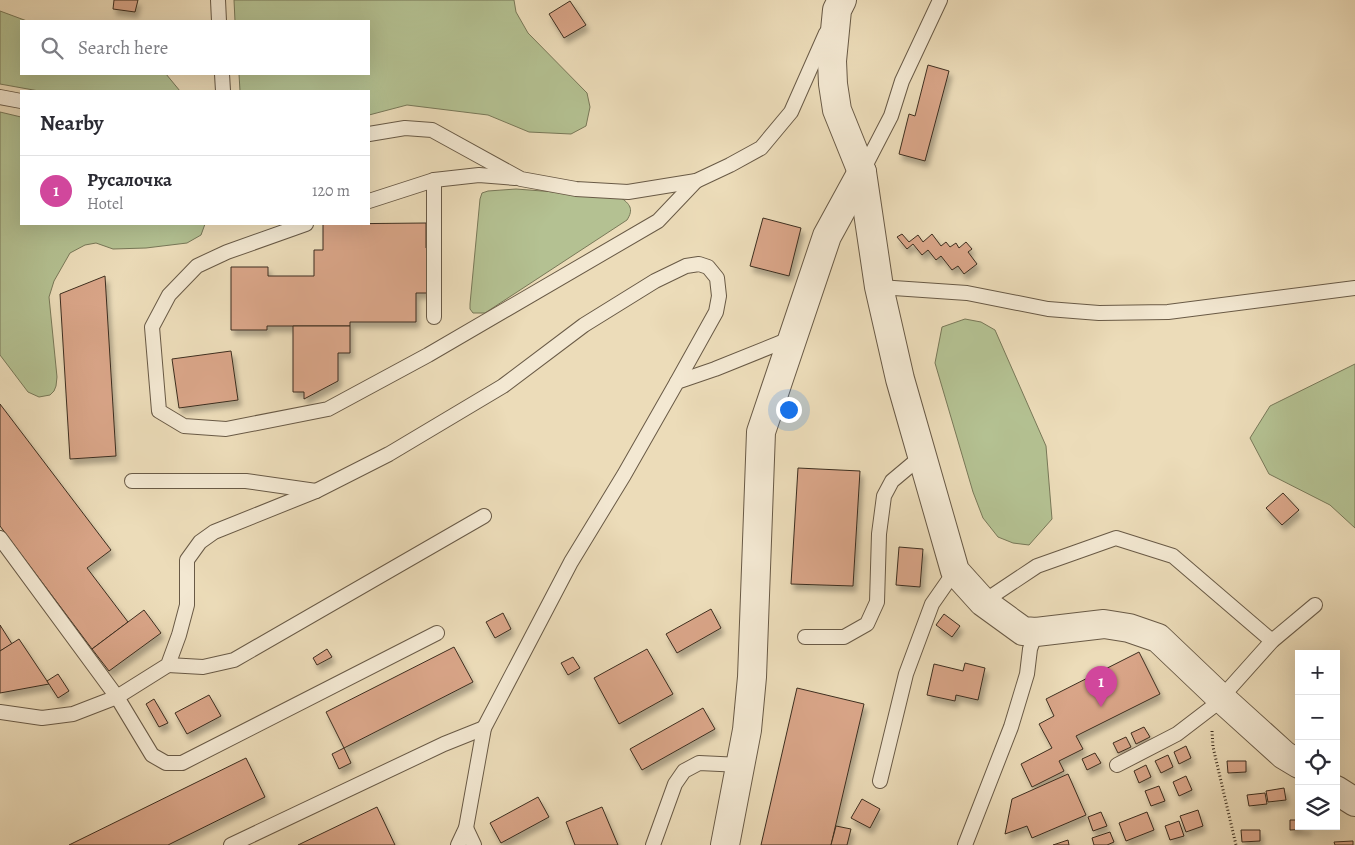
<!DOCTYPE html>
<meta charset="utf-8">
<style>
body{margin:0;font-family:Alegreya,serif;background:#f7f7f7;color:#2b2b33}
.controls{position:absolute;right:15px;bottom:15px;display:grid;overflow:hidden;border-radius:0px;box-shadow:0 5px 20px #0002}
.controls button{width:45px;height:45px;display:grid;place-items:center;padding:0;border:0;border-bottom:1px solid #e1e1e2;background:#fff;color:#2b2b33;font:25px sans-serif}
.you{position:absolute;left:788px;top:409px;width:18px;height:18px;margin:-12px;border:4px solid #fff;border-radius:50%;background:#1a73e8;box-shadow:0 0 0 8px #1a73e833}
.badge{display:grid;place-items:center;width:32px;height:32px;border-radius:50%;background:#b45309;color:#fff;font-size:16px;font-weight:700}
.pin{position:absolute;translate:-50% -41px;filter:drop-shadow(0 1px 2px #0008)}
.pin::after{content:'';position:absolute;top:26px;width:18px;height:15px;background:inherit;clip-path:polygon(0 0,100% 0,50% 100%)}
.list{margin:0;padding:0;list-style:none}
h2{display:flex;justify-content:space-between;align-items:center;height:65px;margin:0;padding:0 20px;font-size:21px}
h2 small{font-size:16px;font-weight:400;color:#7c7c81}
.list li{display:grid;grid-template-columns:32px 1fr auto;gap:15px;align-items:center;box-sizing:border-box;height:70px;padding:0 20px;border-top:1px solid #e1e1e2}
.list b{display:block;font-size:19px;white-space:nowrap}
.list p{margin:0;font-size:16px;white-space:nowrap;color:#7c7c81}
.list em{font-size:16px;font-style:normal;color:#7c7c81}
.icon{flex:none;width:28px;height:28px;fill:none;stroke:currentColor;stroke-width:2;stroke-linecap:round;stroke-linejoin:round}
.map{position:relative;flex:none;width:1355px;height:845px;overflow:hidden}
.search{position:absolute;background:#fff;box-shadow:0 5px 20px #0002;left:20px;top:20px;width:350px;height:55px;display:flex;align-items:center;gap:12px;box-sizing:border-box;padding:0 18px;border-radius:0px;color:#7c7c81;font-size:19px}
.panel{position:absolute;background:#fff;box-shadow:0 5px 20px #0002;left:20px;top:90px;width:350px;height:135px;border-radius:0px}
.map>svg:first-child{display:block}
</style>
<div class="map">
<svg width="1355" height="845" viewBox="0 0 1355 845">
<defs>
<filter id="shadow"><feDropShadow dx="3" dy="5.5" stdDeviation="2.5" flood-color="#0004"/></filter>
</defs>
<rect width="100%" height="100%" fill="#ecdcb9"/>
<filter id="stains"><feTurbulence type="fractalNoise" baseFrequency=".004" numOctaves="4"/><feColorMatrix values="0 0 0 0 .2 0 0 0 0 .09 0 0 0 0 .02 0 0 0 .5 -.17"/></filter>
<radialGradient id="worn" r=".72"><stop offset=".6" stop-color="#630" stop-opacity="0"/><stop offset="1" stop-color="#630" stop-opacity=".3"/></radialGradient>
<g fill="#b4c192" stroke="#787858">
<polygon points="234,0 514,0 516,12 528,33 587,93 590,107 586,126 571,134 529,132 488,115 407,105 369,115 369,91 240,91 239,74 369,74 369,21 235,21"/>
<polygon points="0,11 27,21 21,21 21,74 166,74 180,91 39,91 0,84"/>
<polygon points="0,112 21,117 21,224 205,224 201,235 187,243 146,248 113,249 96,243 85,245 70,253 54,281 49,297 57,377 56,386 54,391 50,395 39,397 28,392 0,355"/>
<path d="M516 189 620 197C630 204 634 209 627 220L485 313H473L470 309V304L480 199 482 193 488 191Z"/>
<polygon points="965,319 981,322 995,330 1046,446 1052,519 1029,545 1013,543 998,537 983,518 973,492 935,363 942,327"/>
<polygon points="1355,364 1355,528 1330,505 1269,474 1250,438 1270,406"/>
</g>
<g fill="#d9a588" stroke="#3d2e1f" filter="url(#shadow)">
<polygon points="114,0 138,0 135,12 113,9"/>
<polygon points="570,1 586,25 564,38 549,14"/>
<polygon points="928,65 949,71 925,161 899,154 909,114 915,116"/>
<polygon points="763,218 801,228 789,276 750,266"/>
<polygon points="426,223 426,248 428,246 428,293 416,293 416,322 350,322 350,326 267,326 267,330 231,330 231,267 268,267 268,276 314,276 314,250 323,250 323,224"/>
<polygon points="902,234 909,242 918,235 923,242 932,234 941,246 946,242 950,247 956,243 959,248 966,242 972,249 968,252 977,264 964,274 958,266 952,270 941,256 936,260 928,250 922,255 913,244 907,249 897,237"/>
<polygon points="105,276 116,456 70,459 60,294"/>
<polygon points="293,326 350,326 350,353 338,353 338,381 304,399 304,392 293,392"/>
<polygon points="231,351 238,400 179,408 172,359"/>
<polygon points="0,404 111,550 87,568 128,622 92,649 0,526"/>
<polygon points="798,468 860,471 853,586 791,584"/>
<polygon points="1283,493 1299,510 1282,525 1266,508"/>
<polygon points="899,547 923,549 920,587 896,585"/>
<polygon points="711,609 721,628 677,653 666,634"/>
<polygon points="144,610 161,633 109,671 92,649"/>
<polygon points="503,613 511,629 495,638 486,622"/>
<polygon points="944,614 960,626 952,637 936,625"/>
<polygon points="0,625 12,644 0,651"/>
<polygon points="19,639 49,684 0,693 0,651"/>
<polygon points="454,647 473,682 344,748 326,712"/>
<polygon points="327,649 332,657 317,665 313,658"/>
<polygon points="647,649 673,694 619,724 594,678"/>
<polygon points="1139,652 1160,694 1076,736 1083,749 1059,761 1064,771 1032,787 1021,764 1052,748 1039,724 1054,716 1046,699"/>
<polygon points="573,657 580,668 568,675 561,663"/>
<polygon points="965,663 985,668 978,700 956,695 955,701 927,695 934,664 963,671"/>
<polygon points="58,674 69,691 58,698 47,681"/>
<polygon points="797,688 864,704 831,845 761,845"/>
<polygon points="209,695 221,716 187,734 175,713"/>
<polygon points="154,699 168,723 159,727 146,704"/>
<polygon points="703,708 715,729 642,770 630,749"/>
<polygon points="1144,727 1150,737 1136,744 1131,733"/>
<polygon points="1126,737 1131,747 1118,753 1113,743"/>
<polygon points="1186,746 1191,758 1179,764 1174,752"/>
<polygon points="344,748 351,763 339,769 332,754"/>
<polygon points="1095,753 1101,763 1087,770 1082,759"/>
<polygon points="1168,755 1173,767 1161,773 1155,761"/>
<polygon points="246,758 265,797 168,845 69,845"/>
<polygon points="1227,761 1246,761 1246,772 1228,773"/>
<polygon points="1146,765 1151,777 1139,783 1134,771"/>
<polygon points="1068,774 1086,815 1032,838 1027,826 1005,834 1012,799"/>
<polygon points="1186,776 1192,790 1179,796 1173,782"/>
<polygon points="1159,786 1165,801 1151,806 1145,791"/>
<polygon points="1284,788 1286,800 1268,802 1266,791"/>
<polygon points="1265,793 1267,804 1249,806 1247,795"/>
<polygon points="538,797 549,817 501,843 490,823"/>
<polygon points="862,799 880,809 870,828 851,818"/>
<polygon points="377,807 395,845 298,845"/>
<polygon points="602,807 618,845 575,845 566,822"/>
<polygon points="1198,810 1203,826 1186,832 1180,816"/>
<polygon points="1101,812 1107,826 1093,831 1088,817"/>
<polygon points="1147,812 1154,830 1126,841 1119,823"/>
<polygon points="1290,820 1299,820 1299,826 1308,826 1308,829 1290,830"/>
<polygon points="1179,821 1184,836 1170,840 1165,826"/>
<polygon points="836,826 851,829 847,845 831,845"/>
<polygon points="1241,830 1260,830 1260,841 1242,842"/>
<polygon points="1110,832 1114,842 1107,845 1094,845 1092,838"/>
<polygon points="1068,840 1069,845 1053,845"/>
<polygon points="1353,841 1353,845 1335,845 1334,842"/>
</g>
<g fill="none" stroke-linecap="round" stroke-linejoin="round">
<g stroke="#695a46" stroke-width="16">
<g id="service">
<polyline points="218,0 219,21"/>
<polyline points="222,74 223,91"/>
<polyline points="0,97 21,101"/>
<polyline points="369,134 405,128 432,130 521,179 576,189 628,192 696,181 730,165 761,148 791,112 826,33"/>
<polyline points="862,172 891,116 902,81 940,0"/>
<polyline points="434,180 434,317"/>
<polyline points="369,201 434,180 479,175 515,178"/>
<polyline points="306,224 227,252 197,266 169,295 152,327 159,411 184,426 226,429 328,409 428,355 658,221 696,181"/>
<polyline points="879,287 967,293 1048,309 1099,313 1168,312 1355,288"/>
<polyline points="132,481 246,481 316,491"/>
<polyline points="0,538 117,697 152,755 166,763 182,763 437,633"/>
<polyline points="983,602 1037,566 1116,538 1173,556 1272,641"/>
<polyline points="805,637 844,637 867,624 877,602 879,534 884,496 892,481 923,455"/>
<polyline points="168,665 203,667 234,660 484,516"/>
<polyline points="0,712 42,718 73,714 117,697 168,665 179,635 187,605 187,560 200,542 214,532 316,491 389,454 503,386 584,325 655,281 686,266 699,264 708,267 717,278 719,296 716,312 677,382"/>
<polyline points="1117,765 1177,734 1211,708 1221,698 1272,641 1315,605"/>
<polyline points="880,781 906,674 932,604 955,571"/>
<polyline points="466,828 474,845"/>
<polyline points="231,845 444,744 484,728"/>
<polyline points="458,845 466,828 484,728 571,562 624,475 677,382 715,369 792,338"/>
<polyline points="653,845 675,784 684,771 699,763 741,765"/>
<polyline points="965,845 1011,727 1027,674 1030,649 1036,632"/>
</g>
</g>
<g stroke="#695a46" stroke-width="30">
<g id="minor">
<polyline points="842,0 837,10 832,61 833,84 837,110 862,172 879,287 900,379 955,571 983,602 1023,631 1036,632 1104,624 1129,628 1158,638 1221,698 1284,755 1299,764"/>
<polyline points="1336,790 1355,802"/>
<polyline points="725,845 747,730 752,677 761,432 827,236 862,172"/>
</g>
</g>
<polyline stroke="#3d2e1f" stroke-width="3" stroke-dasharray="1 2.5" stroke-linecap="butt" points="1212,731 1213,747 1236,845"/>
<use href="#service" stroke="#f3e8d2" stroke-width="14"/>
<use href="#minor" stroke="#f3e8d2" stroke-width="28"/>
</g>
<rect width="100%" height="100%" filter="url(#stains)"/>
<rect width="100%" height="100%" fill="url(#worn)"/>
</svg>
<div class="controls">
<button>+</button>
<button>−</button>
<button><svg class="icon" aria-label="locate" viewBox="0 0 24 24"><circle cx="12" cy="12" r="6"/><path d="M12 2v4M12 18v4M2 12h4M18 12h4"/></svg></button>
<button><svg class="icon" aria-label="layers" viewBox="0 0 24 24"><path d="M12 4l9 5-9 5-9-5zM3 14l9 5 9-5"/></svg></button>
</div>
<div class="you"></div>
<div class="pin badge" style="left:1101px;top:707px;background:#d1479c">1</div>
<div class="search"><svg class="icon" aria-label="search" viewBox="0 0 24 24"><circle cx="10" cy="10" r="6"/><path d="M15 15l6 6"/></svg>Search here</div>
<section class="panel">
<h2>Nearby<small></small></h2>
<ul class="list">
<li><span class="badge" style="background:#d1479c">1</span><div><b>Русалочка</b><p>Hotel</p></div><em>120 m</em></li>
</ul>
</section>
</div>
